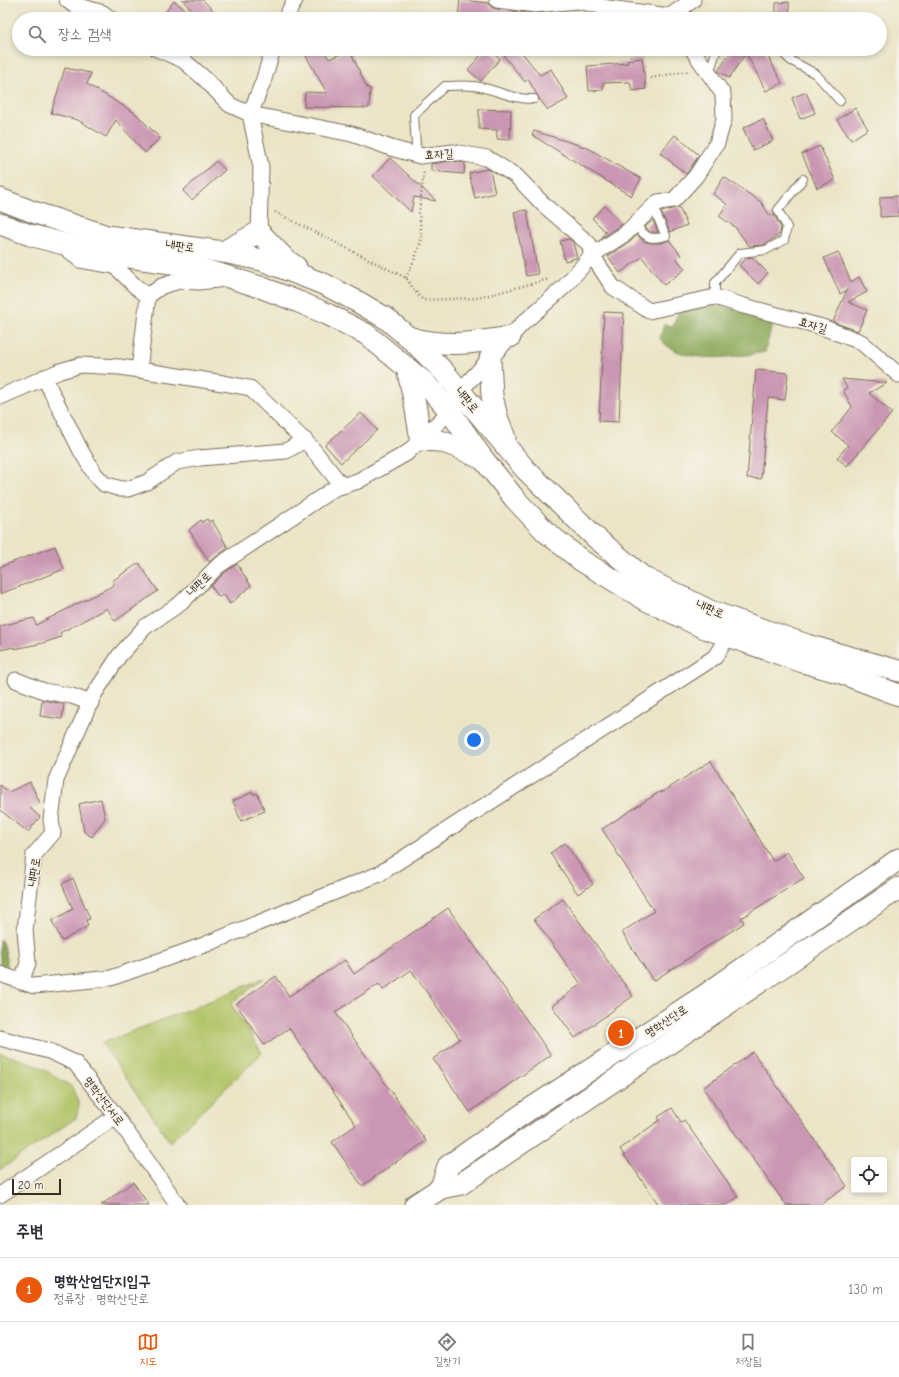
<!DOCTYPE html>
<html lang="ko">
<meta charset="utf-8">
<style>
body{margin:0;font-family:"Comic Neue","Poor Story",sans-serif;background:#f2f2f3;color:#2b2b33}
.controls{position:absolute;right:12px;bottom:12px;display:grid;overflow:hidden;border-radius:4px;box-shadow:0 2px 6px #0003}
.controls button{width:36px;height:36px;display:grid;place-items:center;padding:0;border:0;border-bottom:1px solid #e1e1e2;background:#fff;color:#2b2b33;font:20px sans-serif}
.scale{position:absolute;left:12px;bottom:10px;width:49px;box-sizing:border-box;padding-left:4px;border:2px solid #3b2a1e;border-top:0;font-size:11px;line-height:14px;white-space:nowrap;color:#3b2a1e;-webkit-text-stroke:3px #f7f3e8;paint-order:stroke}
.you{position:absolute;left:474px;top:740px;width:14px;height:14px;margin:-10px;border:3px solid #fff;border-radius:50%;background:#1a73e8;box-shadow:0 0 0 6px #1a73e833}
.badge{display:grid;place-items:center;width:26px;height:26px;border-radius:50%;background:#ea580c;color:#fff;font-size:13px;font-weight:700}
.pin{position:absolute;translate:-50% -50%;border:2px solid #fff;box-shadow:0 1px 4px #0006}
.list{margin:0;padding:0;list-style:none}
h2{display:flex;justify-content:space-between;align-items:center;height:52px;margin:0;padding:0 16px;font-size:17px}
h2 small{font-size:13px;font-weight:400;color:#7c7c81}
.list li{display:grid;grid-template-columns:26px 1fr auto;gap:12px;align-items:center;box-sizing:border-box;height:64px;padding:0 16px;border-top:1px solid #e1e1e2}
.list b{display:block;font-size:15px;white-space:nowrap}
.list p{margin:0;font-size:13px;white-space:nowrap;color:#7c7c81}
.list em{font-size:13px;font-style:normal;color:#7c7c81}
.icon{flex:none;width:22px;height:22px;fill:none;stroke:currentColor;stroke-width:2;stroke-linecap:round;stroke-linejoin:round}
.map{position:relative;flex:none;width:899px;height:1205px;overflow:hidden}
.search{position:absolute;background:#fff;box-shadow:0 2px 6px #0003;left:12px;right:12px;top:12px;height:44px;display:flex;align-items:center;gap:10px;box-sizing:border-box;padding:0 14px;border-radius:22px;color:#7c7c81;font-size:15px}
.sheet{height:116px;background:#fff}
nav{display:flex;justify-content:space-around;align-items:center;box-sizing:border-box;height:56px;border-top:1px solid #e1e1e2;background:#fff;font-size:11px;color:#7c7c81}
nav a{display:grid;justify-items:center;gap:2px}
nav .on{color:#ea580c}
.map>svg:first-child{display:block}
</style>
<div class="map">
<svg width="899" height="1205" viewBox="0 0 899 1205">
<rect width="100%" height="100%" fill="#f7f3e8"/>
<filter id="ink" filterUnits="userSpaceOnUse"><feTurbulence type="fractalNoise" baseFrequency=".025" numOctaves="2"/><feDisplacementMap in="SourceGraphic" scale="8" xChannelSelector="R" yChannelSelector="G"/><feConvolveMatrix kernelMatrix="1 2 1 2 8 2 1 2 1" color-interpolation-filters="sRGB"/></filter>
<filter id="wash" filterUnits="userSpaceOnUse"><feTurbulence type="fractalNoise" baseFrequency=".012" numOctaves="4" result="noise"/><feDisplacementMap in="SourceGraphic" scale="16" xChannelSelector="R" yChannelSelector="G"/><feGaussianBlur stdDeviation="0.9" result="paint"/><feColorMatrix in="noise" values="0 0 0 0 0 0 0 0 0 0 0 0 0 0 0 0 0 1.4 0 .05"/><feComposite in="paint" operator="in"/></filter>
<g filter="url(#wash)">
<rect width="100%" height="100%" fill="#ebe4c6"/>
<g fill="#b2c569" stroke="#767844">
<polygon points="264,978 231,1004 262,1053 170,1142 102,1043 205,1003"/>
<polygon points="0,1053 35,1064 72,1087 79,1105 76,1118 0,1170"/>
</g>
<g fill="#8daa5d" stroke="#646a3e">
<path d="M717 304 773 321 765 352C734 357 683 366 660 339L664 324 673 326 678 312Z"/>
<path d="M0 939C5 948 7 957 7 967L0 965Z"/>
</g>
<g id="blocks">
<g fill="#ca96b4">
<polygon points="182,0 203,0 221,19 200,19"/>
<polygon points="460,0 489,3 491,7 496,9 534,14 546,13 546,19 469,19 458,17"/>
<polygon points="174,1 186,10 179,19 160,19"/>
<polygon points="789,2 790,19 776,19 776,3"/>
<polygon points="302,49 323,49 329,59 350,50 367,88 370,88 369,108 304,107 305,92 327,93"/>
<polygon points="486,49 489,49 500,59 481,81 468,70"/>
<polygon points="514,49 519,49 540,75 551,69 568,99 548,110 540,100 528,79 525,82 504,56"/>
<polygon points="733,49 764,49 782,83 766,91 746,53 729,78 718,71"/>
<polygon points="642,58 646,89 632,91 630,82 603,83 603,90 589,91 587,66 628,63 627,60"/>
<polygon points="65,68 91,73 87,84 135,113 160,138 145,153 116,120 106,137 78,120 51,113"/>
<polygon points="806,92 815,113 800,119 792,98"/>
<polygon points="855,108 868,129 851,140 837,120"/>
<polygon points="479,109 511,110 510,140 497,139 497,130 479,129"/>
<polygon points="763,119 773,141 753,150 743,128"/>
<polygon points="534,131 588,148 641,179 631,196 532,135"/>
<polygon points="675,135 699,155 686,174 660,153"/>
<polygon points="820,146 835,180 817,188 802,154"/>
<polygon points="390,158 436,201 414,197 411,212 373,176"/>
<polygon points="216,161 225,170 192,200 183,191"/>
<polygon points="453,161 465,163 464,174 431,171 431,164"/>
<polygon points="488,169 490,170 495,193 475,198 469,173"/>
<polygon points="724,177 761,202 770,216 774,214 781,228 780,234 764,245 749,246 735,227 719,216 727,204 713,194"/>
<polygon points="899,196 899,216 880,217 880,197"/>
<polygon points="605,206 622,224 603,237 602,236 606,232 592,218"/>
<polygon points="679,207 687,225 670,232 661,212"/>
<polygon points="527,210 538,274 526,276 514,212"/>
<polygon points="653,220 658,232 650,232 645,227"/>
<polygon points="637,235 645,242 651,243 661,243 669,240 681,255 677,259 685,269 664,285 642,257 620,273 608,256 630,242"/>
<polygon points="569,239 573,242 577,258 565,261 560,241"/>
<polygon points="838,252 851,282 859,277 867,292 848,302 867,310 858,331 833,322 847,290 840,294 824,258"/>
<polygon points="752,257 768,273 758,284 739,265 747,258"/>
<polygon points="604,312 624,313 619,422 599,421"/>
<polygon points="756,370 788,373 785,400 768,398 761,479 747,478"/>
<polygon points="842,379 887,383 869,393 892,413 847,466 837,458 848,445 832,432 852,407 843,390 847,388"/>
<polygon points="361,413 377,430 341,463 325,445"/>
<polygon points="207,519 209,522 212,520 228,548 209,562 189,530 201,520 202,522"/>
<polygon points="55,546 64,569 0,594 0,567"/>
<polygon points="139,563 158,591 115,621 107,608 60,633 61,637 43,643 14,649 14,647 0,650 0,626 34,618 36,625 114,585 112,581"/>
<polygon points="237,564 251,586 230,604 224,594 219,597 211,586 224,573"/>
<polygon points="42,700 64,704 62,719 40,716"/>
<polygon points="711,761 773,861 787,852 804,878 741,918 744,923 653,981 622,932 654,911 602,829 661,791 661,793"/>
<polygon points="30,782 40,803 30,808 40,817 28,832 0,810 0,785 9,792"/>
<polygon points="253,792 254,795 257,793 265,811 241,821 233,801"/>
<polygon points="101,799 105,818 92,837 84,832 79,804"/>
<polygon points="565,843 593,884 578,894 550,853"/>
<polygon points="73,878 90,919 86,920 88,926 62,941 52,921 73,909 62,884"/>
<polygon points="563,899 633,996 575,1038 552,1006 581,984 534,919"/>
<polygon points="448,908 551,1055 470,1112 433,1059 460,1039 411,970 383,990 379,984 335,1012 426,1141 362,1186 332,1142 356,1125 289,1028 264,1045 236,1004 276,976 289,996 345,960 354,974"/>
<polygon points="753,1052 847,1186 820,1205 786,1205 703,1088"/>
<polygon points="672,1108 681,1122 684,1120 738,1197 727,1205 659,1205 620,1149 660,1120 658,1117"/>
<polygon points="133,1182 149,1205 101,1205"/>
</g>
</g>
</g>
<g filter="url(#ink)">
<use href="#blocks" fill-opacity="0" stroke="#796b59" stroke-width="1"/>
<g fill="none" stroke-linecap="round" stroke-linejoin="round">
<g stroke="#796b59" stroke-width="10">
<g id="lane">
<polyline points="779,49 790,60 816,74 840,101"/>
<polyline points="709,73 717,49"/>
<path d="M420 156 416 146 414 115 445 86C455 86 464 85 474 86 494 88 512 100 534 99"/>
<path d="M635 225C646 237 649 241 666 236L653 207"/>
<polyline points="715,297 715,283 740,253 766,250 784,240 787,227 778,210 803,179"/>
</g>
</g>
<g stroke="#796b59" stroke-width="17">
<g id="street">
<polyline points="67,0 72,4 103,13 111,19"/>
<polyline points="497,0 535,5 578,1 608,8 670,16"/>
<polyline points="285,19 295,0"/>
<polyline points="672,19 670,16 693,0"/>
<polyline points="157,49 183,60 205,79 230,105 250,114 261,167 259,232"/>
<polyline points="273,49 263,82 250,114 352,134 391,148 420,156 453,152 487,158 516,176 544,205 589,244 592,255 613,287 649,311 715,297 744,306 822,327 861,342 899,375"/>
<polyline points="64,246 80,260 115,266 135,286 148,296"/>
<polyline points="139,370 148,296 162,286 179,281 199,282 226,279"/>
<polyline points="44,377 81,451 94,473 104,484 121,489 128,489 147,482 177,462 200,458 286,451 305,440"/>
<polyline points="0,397 60,371 81,365 120,367 223,383 250,388 311,447 342,486"/>
<polyline points="16,680 44,691 72,696 91,703"/>
<polyline points="0,974 34,986 111,978 204,945 379,874 715,657 728,636"/>
<polyline points="21,982 28,963 25,930 34,855 53,833 51,820 56,780 93,696 119,656 145,627 181,603 218,566 335,488 358,481 407,453 450,411 460,391 522,324 565,286 592,255 625,234 658,202 674,200 696,176 717,143 724,119 723,94 692,49"/>
<polyline points="0,1038 49,1051 75,1063 113,1112 178,1205"/>
<polyline points="0,1195 116,1116"/>
</g>
</g>
<g stroke="#796b59" stroke-width="23">
<g id="secondary">
<polyline points="0,199 36,213 107,236 223,252 262,260 326,285 360,303 387,319 415,343 444,372 525,469 595,537 644,578 710,611 807,645 899,671"/>
<polyline points="0,224 30,235 71,246 122,256 178,264 219,274 260,287 299,302 327,314 366,334 424,382 450,411 480,455 515,499 546,532 582,561 646,600 702,627 803,662 841,673 899,695"/>
<polyline points="223,252 259,232 285,259 296,267"/>
<path d="M408 337C446 348 473 343 510 337"/>
<polyline points="490,358 492,396 497,417 505,438"/>
<polyline points="407,368 415,404 421,440 440,441 457,447 482,459"/>
<polyline points="441,1188 448,1166 527,1111 705,995 899,859"/>
<polyline points="415,1205 441,1188 461,1184 899,888"/>
</g>
</g>
<g stroke="#796b59" stroke-width="2.5" stroke-dasharray="1 3" stroke-linecap="butt">
<polyline points="651,78 688,71"/>
<polyline points="275,212 406,278 418,295 423,300 478,298 549,279"/>
<polyline points="406,278 415,258 422,238 419,213 424,171"/>
</g>
<use href="#lane" stroke="#fff" stroke-width="8"/>
<use href="#street" stroke="#fff" stroke-width="15"/>
<use href="#secondary" stroke="#fff" stroke-width="21"/>
</g>
</g>
<g text-anchor="middle" stroke-width="3" stroke-linejoin="round" paint-order="stroke">
<g font-size="12" fill="#3b2a1e" stroke="#f7f3e8">
<text transform="translate(439 154) rotate(-3)" y="4">효자길</text>
<text transform="translate(180 246) rotate(7)" y="4">내판로</text>
<text transform="translate(813 325) rotate(17)" y="4">효자길</text>
<text transform="translate(467 400) rotate(50)" y="4">내판로</text>
<text transform="translate(199 584) rotate(-45)" y="4">내판로</text>
<text transform="translate(710 609) rotate(23)" y="4">내판로</text>
<text transform="translate(34 872) rotate(-81)" y="4">내판로</text>
<text transform="translate(666 1021) rotate(-33)" y="4">명학산단로</text>
<text transform="translate(104 1101) rotate(53)" y="4">명학산단서로</text>
</g>
</g>
</svg>
<div class="controls">
<button><svg class="icon" aria-label="locate" viewBox="0 0 24 24"><circle cx="12" cy="12" r="6"/><path d="M12 2v4M12 18v4M2 12h4M18 12h4"/></svg></button>
</div>
<div class="scale">20 m</div>
<div class="you"></div>
<div class="pin badge" style="left:621px;top:1033px">1</div>
<div class="search"><svg class="icon" aria-label="search" viewBox="0 0 24 24"><circle cx="10" cy="10" r="6"/><path d="M15 15l6 6"/></svg>장소 검색</div>
</div>
<section class="sheet">
<h2>주변<small></small></h2>
<ul class="list">
<li><span class="badge">1</span><div><b>명학산업단지입구</b><p>정류장 · 명학산단로</p></div><em>130 m</em></li>
</ul>
</section>
<nav>
<a class="on"><svg class="icon" aria-label="map" viewBox="0 0 24 24"><path d="M3 6l6-2 6 2 6-2v14l-6 2-6-2-6 2zM9 4v14M15 6v14"/></svg>지도</a>
<a><svg class="icon" aria-label="directions" viewBox="0 0 24 24"><path d="M12 3l9 9-9 9-9-9zM9 14v-3h6M13 9l2 2-2 2"/></svg>길찾기</a>
<a><svg class="icon" aria-label="saved" viewBox="0 0 24 24"><path d="M7 4h10v16l-5-4-5 4z"/></svg>저장됨</a>
</nav>
